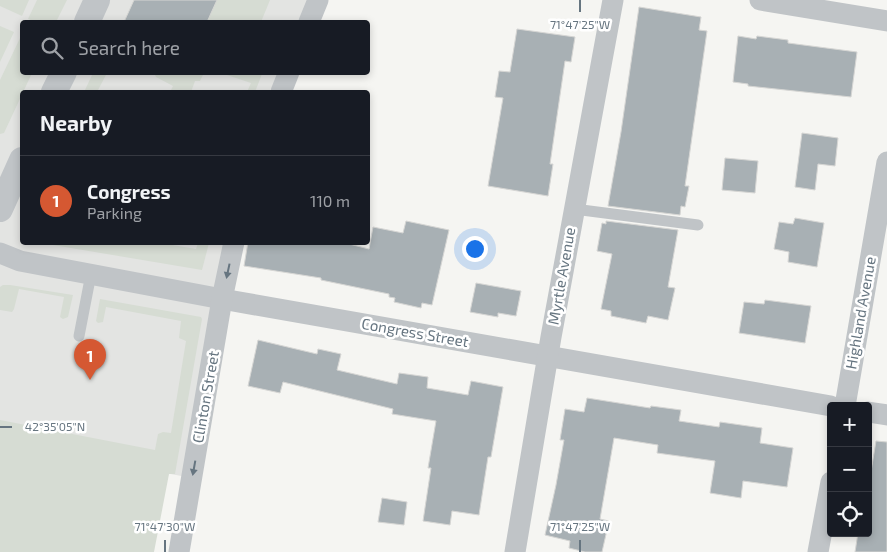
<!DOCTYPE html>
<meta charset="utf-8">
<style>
body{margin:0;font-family:"Exo 2",sans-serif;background:#20242c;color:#f1f3f6}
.controls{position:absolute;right:15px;bottom:15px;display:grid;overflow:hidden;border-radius:5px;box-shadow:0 2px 8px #0003}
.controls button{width:45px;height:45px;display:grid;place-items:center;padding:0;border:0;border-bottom:1px solid #363941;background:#171b24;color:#f1f3f6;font:25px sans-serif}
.you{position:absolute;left:474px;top:248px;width:18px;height:18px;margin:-12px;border:4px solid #fff;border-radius:50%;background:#1a73e8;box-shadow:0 0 0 8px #1a73e833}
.badge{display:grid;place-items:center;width:32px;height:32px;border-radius:50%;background:#d55832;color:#fff;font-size:16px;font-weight:700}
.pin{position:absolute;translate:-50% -41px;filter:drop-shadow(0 1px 2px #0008)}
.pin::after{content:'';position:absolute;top:26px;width:18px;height:15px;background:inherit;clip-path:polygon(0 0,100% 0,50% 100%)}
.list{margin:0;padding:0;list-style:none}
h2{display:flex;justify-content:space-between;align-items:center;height:65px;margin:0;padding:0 20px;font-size:21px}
h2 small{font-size:16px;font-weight:400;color:#9ea1a6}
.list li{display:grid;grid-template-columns:32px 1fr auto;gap:15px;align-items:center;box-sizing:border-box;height:90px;padding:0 20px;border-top:1px solid #363941}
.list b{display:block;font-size:19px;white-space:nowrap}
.list p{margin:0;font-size:16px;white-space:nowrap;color:#9ea1a6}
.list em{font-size:16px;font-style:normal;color:#9ea1a6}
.icon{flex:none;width:28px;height:28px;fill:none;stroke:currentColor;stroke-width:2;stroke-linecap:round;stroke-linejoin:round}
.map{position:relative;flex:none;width:887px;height:552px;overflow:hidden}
.search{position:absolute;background:#171b24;box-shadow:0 2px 8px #0003;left:20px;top:20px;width:350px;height:55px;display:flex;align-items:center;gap:12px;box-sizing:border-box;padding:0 18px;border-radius:5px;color:#9ea1a6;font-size:19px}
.panel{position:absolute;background:#171b24;box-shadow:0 2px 8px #0003;left:20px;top:90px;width:350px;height:155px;border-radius:5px}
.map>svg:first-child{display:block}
</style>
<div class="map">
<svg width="887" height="552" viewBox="0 0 887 552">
<rect width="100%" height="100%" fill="#f5f5f2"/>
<polygon fill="#e3e4e2" points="0,0 318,0 309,22 22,22 22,72 289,73 281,92 22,92 22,242 234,243 192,478 0,442"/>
<g fill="#d6dcd3">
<polygon points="0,0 29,0 22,16 0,6"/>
<polygon points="37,0 67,0 56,22 36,22 28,19"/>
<polygon points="217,0 270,0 261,22 207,22"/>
<polygon points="0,26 14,32 0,62"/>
<polygon points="21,36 22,36 22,72 32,73 4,133 0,134 0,80"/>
<polygon points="259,72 262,74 255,92 247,92 251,83 221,73"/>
<polygon points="93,73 107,73 97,92 84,92"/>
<polygon points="155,73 155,72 204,73 200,81 195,81 191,92 170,92 173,86 156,77 155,75"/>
<polygon points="161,243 196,249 198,243 209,243 202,270 41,243"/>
<polygon points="3,285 10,285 73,295 68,317 63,319 60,317 64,297 19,289 14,309 12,312 0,310 0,287"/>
<polygon points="100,299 201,317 202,319 175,474 169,474 154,552 0,552 0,420 155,450 158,434 163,432 171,433 186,341 179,338 181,321 106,307 103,322 98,323 96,321"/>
</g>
<g fill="#a8b0b4" stroke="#d6d6d4">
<polygon points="134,0 217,0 207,22 124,22"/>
<polygon points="639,7 701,17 699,30 707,31 685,186 689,186 685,207 681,206 680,215 608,206 621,132"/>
<polygon points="517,29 575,37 571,62 565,61 550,164 553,164 548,196 488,186 503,98 495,97 499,71 510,72"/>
<polygon points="738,36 756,39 757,36 788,40 788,43 857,52 851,97 748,86 748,84 733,82"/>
<polygon points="802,133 838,138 835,166 818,164 815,190 795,187"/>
<polygon points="725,158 758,161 755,193 722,190"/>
<polygon points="795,218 824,223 817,267 788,262 789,252 774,249 779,222 793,224"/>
<polygon points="406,221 449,230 432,305 422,303 421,308 394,302 395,298 389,297 389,294 321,280 321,278 244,266 248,242 341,242 369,249 373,227 403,233"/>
<polygon points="606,221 678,230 668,287 675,288 668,320 648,316 646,323 611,316 611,311 601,309 612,254 597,251 602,223 606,224"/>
<polygon points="476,283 521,291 516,316 498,313 498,317 470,312"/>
<polygon points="765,300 811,306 805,343 739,333 744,302 764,304"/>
<polygon points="258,340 317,354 318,349 341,354 337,370 397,384 399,373 428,377 427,388 468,395 471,381 503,387 491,457 488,457 479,515 452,511 450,525 423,521 431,468 428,468 436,421 392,414 393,409 283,382 280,393 248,386"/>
<polygon points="587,398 650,408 651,406 681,410 679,421 719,427 720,422 762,428 760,443 793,448 787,487 743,481 741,498 710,493 715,461 657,453 658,445 614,438 600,519 609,521 602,552 585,552 569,548 570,541 545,535 556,485 564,440 560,440 565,409 584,412"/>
<polygon points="876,441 887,442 887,552 855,552 858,533 868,533 868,490"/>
<polygon points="382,498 407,502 404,525 378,522"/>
</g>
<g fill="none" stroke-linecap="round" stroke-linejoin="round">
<g stroke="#c0c4c7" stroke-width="11">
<polyline points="574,209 698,225"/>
<polyline points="79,336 91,274"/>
</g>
<g stroke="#c0c4c7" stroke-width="21">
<polyline points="760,0 887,21"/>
<polyline points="309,22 318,0"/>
<polyline points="281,92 289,72"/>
<polyline points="0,253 20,261 222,299 831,406"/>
<polyline points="845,406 887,162"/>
<polyline points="868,412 887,415"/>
<polyline points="179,552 222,299 234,242"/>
<polyline points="515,552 551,337 613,0"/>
<polyline points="818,552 831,482"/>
</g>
<g stroke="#c0c4c7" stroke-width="26">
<polyline points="87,22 97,0"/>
<polyline points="54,92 64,72"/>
<polyline points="0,209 22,160"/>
</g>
</g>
<defs><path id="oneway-solid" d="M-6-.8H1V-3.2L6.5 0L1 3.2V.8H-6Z" transform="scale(1.25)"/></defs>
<g fill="#667580">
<use href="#oneway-solid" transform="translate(228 271) rotate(102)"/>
<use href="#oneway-solid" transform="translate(194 468) rotate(100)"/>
</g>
<path fill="none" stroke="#667580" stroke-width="2" d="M580 0V12M0 427H12M165 540V552M580 540V552"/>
<g text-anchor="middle" stroke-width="5" stroke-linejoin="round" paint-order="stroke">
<g font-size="15" fill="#667580" stroke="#fff">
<text transform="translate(562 276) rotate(-80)" y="5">Myrtle Avenue</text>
<text transform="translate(861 313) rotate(-80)" y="5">Highland Avenue</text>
<text transform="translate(415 333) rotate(10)" y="5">Congress Street</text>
<text transform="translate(206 397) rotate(-80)" y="5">Clinton Street</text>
</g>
</g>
<g font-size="12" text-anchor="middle" fill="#667580" stroke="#fff" stroke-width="5" stroke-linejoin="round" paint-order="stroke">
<text x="580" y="29">71°47'25"W</text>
<text x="55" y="431">42°35'05"N</text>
<text x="165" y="531">71°47'30"W</text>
<text x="580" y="531">71°47'25"W</text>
</g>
</svg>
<div class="controls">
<button>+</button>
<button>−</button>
<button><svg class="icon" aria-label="locate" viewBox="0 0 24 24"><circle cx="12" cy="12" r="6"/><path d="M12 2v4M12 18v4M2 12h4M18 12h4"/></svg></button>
</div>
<div class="you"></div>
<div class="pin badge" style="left:90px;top:380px">1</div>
<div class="search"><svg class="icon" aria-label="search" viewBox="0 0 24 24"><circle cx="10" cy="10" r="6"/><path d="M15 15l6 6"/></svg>Search here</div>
<section class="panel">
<h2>Nearby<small></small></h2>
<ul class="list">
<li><span class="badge">1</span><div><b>Congress</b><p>Parking</p></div><em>110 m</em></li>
</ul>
</section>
</div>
